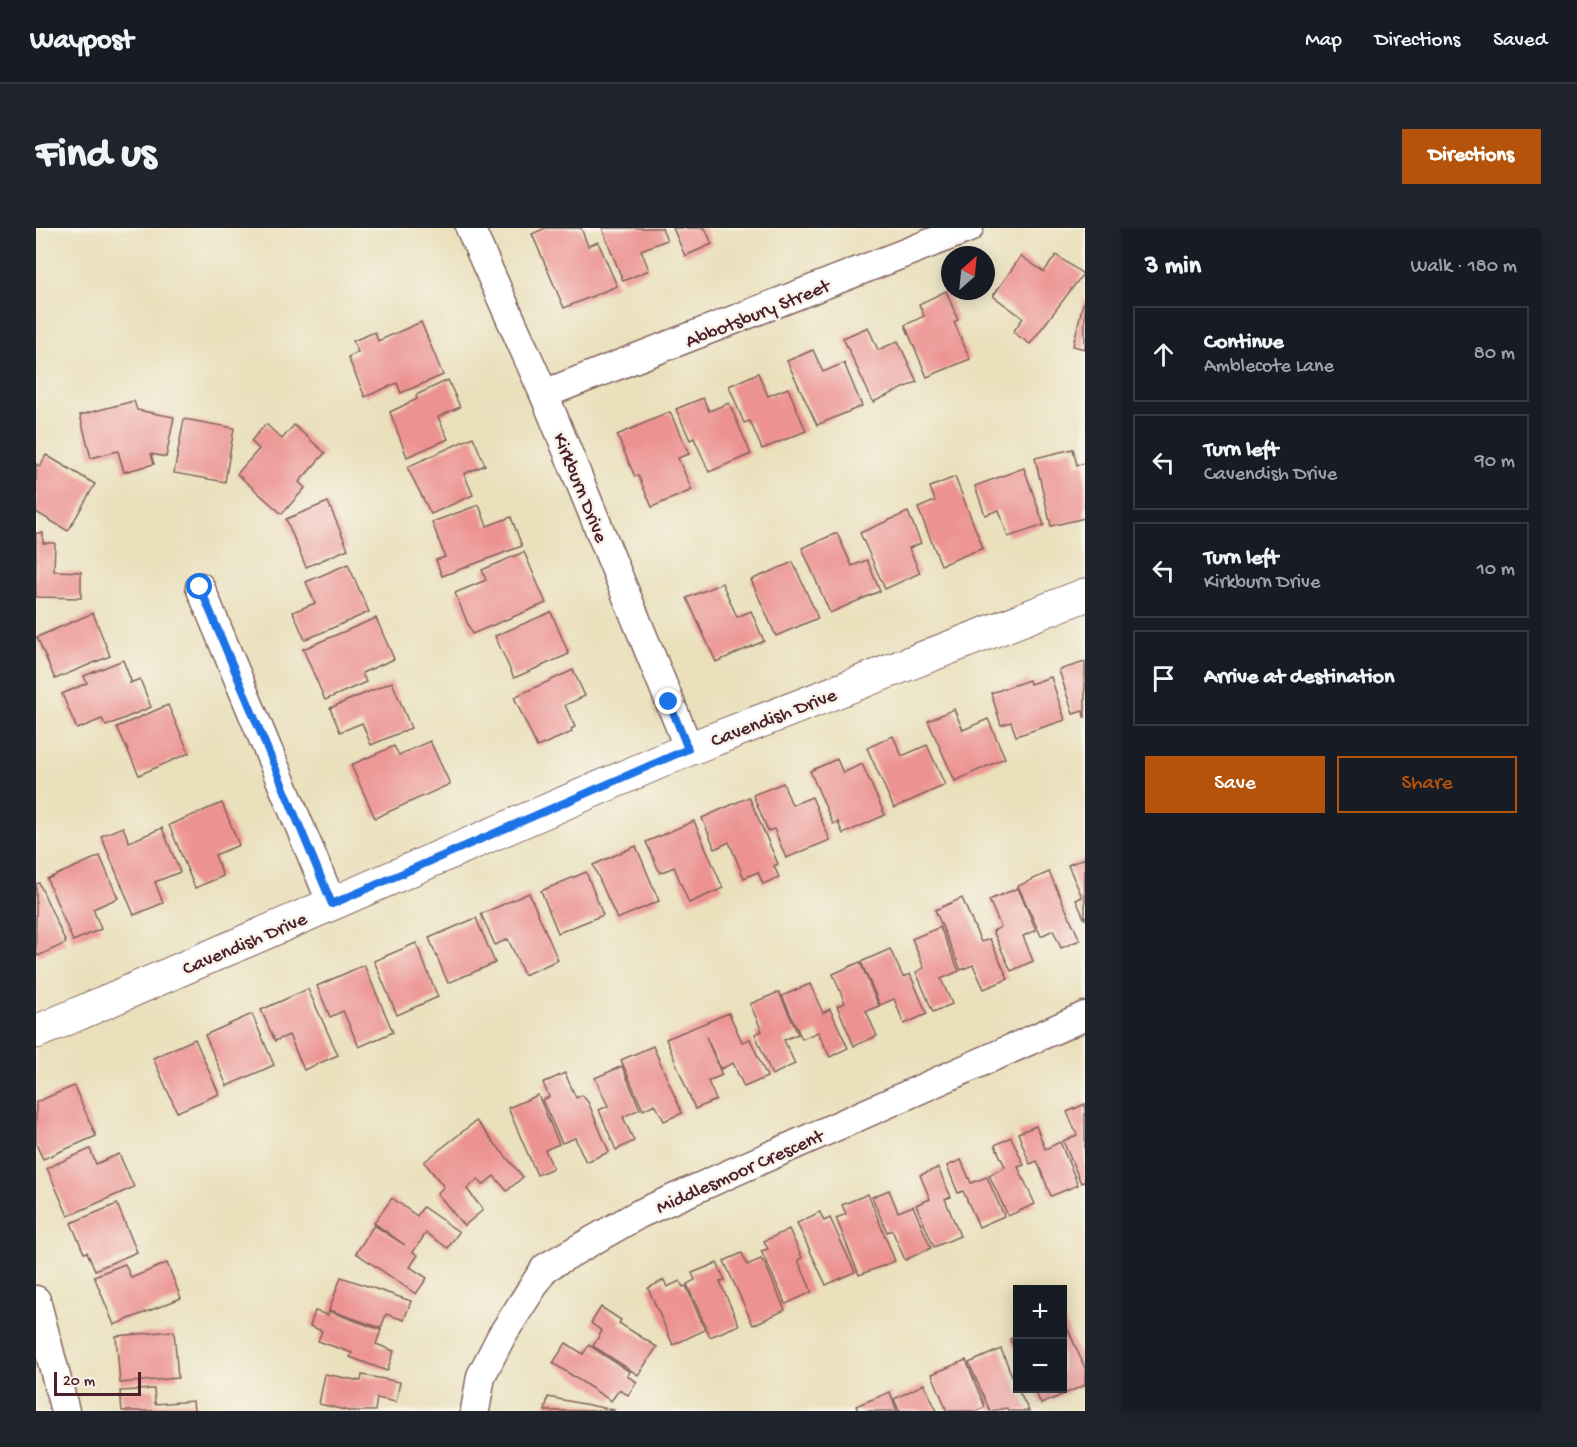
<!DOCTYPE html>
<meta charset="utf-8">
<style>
body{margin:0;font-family:"Gochi Hand",sans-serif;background:#20242c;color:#f1f3f6}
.controls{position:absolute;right:18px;bottom:18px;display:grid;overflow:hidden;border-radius:0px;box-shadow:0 3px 15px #0003}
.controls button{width:54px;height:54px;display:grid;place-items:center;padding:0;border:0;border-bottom:2px solid #363941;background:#171b24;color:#f1f3f6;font:30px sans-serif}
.compass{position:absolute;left:905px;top:18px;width:54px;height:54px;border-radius:50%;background:#171b24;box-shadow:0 3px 15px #0003;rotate:27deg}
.scale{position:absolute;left:18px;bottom:15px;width:87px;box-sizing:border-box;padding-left:6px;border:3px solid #4a1f2b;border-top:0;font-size:16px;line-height:21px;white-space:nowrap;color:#4a1f2b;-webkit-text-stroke:4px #f7f3e8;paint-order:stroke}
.stop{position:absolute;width:18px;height:18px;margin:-14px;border:4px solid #1a73e8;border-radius:50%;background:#fff}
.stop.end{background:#1a73e8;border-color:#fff;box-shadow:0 2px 6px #0008}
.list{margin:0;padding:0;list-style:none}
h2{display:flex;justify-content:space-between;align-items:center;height:78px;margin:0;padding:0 24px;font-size:26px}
h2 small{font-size:20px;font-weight:400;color:#9ea1a6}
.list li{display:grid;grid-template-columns:39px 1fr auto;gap:18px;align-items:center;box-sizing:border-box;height:96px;margin:0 12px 12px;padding:0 12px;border:2px solid #363941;border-radius:0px}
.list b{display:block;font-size:22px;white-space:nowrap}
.list p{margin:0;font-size:20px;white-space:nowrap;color:#9ea1a6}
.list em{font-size:20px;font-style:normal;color:#9ea1a6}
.actions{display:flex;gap:12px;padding:18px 24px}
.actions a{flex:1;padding:14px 0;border:2px solid #b45309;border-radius:0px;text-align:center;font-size:21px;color:#b45309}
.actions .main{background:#b45309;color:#fff}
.icon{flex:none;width:33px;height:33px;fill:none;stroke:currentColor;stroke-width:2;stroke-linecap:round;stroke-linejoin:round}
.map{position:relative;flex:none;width:1049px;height:1183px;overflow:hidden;border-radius:0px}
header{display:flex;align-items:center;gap:36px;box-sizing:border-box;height:84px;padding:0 30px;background:#171b24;border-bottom:2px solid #363941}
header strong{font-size:28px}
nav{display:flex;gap:33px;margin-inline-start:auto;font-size:21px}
.intro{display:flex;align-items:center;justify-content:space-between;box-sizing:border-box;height:144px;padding:0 36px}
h1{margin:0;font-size:42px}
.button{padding:15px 27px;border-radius:0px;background:#b45309;color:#fff;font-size:21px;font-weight:700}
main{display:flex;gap:36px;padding:0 36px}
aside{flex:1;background:#171b24;border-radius:0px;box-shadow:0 3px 15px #0003}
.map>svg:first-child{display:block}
</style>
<header>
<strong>Waypost</strong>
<nav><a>Map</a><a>Directions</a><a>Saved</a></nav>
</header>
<div class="intro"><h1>Find us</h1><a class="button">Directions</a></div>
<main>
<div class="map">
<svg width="1049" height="1183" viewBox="0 0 1049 1183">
<rect width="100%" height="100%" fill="#f7f3e8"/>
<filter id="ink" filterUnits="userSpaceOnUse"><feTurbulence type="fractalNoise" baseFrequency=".0167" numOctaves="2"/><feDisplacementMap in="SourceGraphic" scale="12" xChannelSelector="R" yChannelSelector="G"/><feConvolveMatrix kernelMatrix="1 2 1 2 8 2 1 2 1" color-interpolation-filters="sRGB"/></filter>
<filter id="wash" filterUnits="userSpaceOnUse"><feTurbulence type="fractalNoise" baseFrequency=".008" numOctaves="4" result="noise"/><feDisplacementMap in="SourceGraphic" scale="24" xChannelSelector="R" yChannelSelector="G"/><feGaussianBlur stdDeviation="1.35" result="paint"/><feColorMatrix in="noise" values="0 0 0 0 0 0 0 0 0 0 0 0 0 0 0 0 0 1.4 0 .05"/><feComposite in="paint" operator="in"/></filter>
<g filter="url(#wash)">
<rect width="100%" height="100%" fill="#eae0bc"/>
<g id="blocks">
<g fill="#ec9392">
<polygon points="509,0 545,0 552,18 562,14 581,58 528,80 496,6"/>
<polygon points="566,0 626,0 631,12 605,22 613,42 587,53"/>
<polygon points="637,0 669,0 676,16 649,28"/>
<polygon points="1020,27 1047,46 994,116 977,104 987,90 957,68 985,28 1008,44"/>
<polygon points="910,63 922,92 918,94 934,131 891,149 869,97 888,88 883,76"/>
<polygon points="1048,71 1049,71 1049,121 1037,118"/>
<polygon points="385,94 407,147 365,165 361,155 329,169 312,129 322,124 317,113 339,104 342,113"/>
<polygon points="832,99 842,122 862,113 881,154 837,174 807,110"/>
<polygon points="777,122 787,144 808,135 826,178 781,197 751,133"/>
<polygon points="722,145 732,168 752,160 770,203 726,221 714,193 708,195 693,158"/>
<polygon points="412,152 424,179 402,189 412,211 371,229 354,184 381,171 380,167"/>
<polygon points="667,170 673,183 693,175 715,226 673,244 658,210 654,212 640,181"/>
<polygon points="98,173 101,182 138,189 130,229 115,226 118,236 88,244 82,223 55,230 44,187"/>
<polygon points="634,184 653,226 642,230 656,262 616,279 602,247 599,249 581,207"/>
<polygon points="148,191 198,200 189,254 138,245"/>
<polygon points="230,196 246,211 258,197 289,225 263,254 269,260 246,286 201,246 223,221 215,213"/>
<polygon points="437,209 449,237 428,246 437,267 395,286 371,239"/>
<polygon points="1037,221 1041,237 1049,235 1049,290 1015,298 999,230"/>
<polygon points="10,227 59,256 32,303 0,284 0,236 4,238"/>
<polygon points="988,240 1008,297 972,309 963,282 949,287 939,258"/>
<polygon points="919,249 947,320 905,337 882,280 899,273 894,259"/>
<polygon points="292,274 312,321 270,339 250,291"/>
<polygon points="443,277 451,298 475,289 486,318 406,348 400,332 409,329 396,294"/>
<polygon points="872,284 885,315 873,320 884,345 849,361 824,305"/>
<polygon points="0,305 7,305 7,315 19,315 18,343 45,344 45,370 0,369"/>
<polygon points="801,305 816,338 831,332 844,363 794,385 766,320"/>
<polygon points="488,324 510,375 436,406 419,365 450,352 446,342"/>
<polygon points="757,334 782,390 740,408 715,352"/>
<polygon points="312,336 333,384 269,412 257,384 279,375 270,354"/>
<polygon points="686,355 701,389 715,383 728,413 680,434 651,370"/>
<polygon points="515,384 533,426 478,450 459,408"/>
<polygon points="57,385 74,428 19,451 1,409"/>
<polygon points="340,390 358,431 326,445 330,454 289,472 267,421"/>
<polygon points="87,432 95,453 94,455 104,451 115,479 70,498 66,491 41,501 26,466 51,455 48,448"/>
<polygon points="1049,434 1049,489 1048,489 1047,483 1037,486 1023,442"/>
<polygon points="537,442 549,468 529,477 539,499 535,501 536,504 501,519 478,469"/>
<polygon points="1015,449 1029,492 980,508 975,494 965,497 955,465 993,452 994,456"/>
<polygon points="356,454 375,500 335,517 326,495 304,504 294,480"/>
<polygon points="132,477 153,525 103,547 81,499"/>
<polygon points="918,481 927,502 952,491 969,530 919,553 892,493"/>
<polygon points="857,508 866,528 891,517 909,557 858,580 831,520"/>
<polygon points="394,513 414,556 339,590 315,537 358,518 363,527"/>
<polygon points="801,531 807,545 826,536 849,587 807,606 802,594 797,596 774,543"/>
<polygon points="747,555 756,577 776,569 794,612 750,630 738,601 732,603 717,567"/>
<polygon points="713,569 742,636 738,638 743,649 727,656 722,644 708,650 693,614 679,621 666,590"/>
<polygon points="186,575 203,617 179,627 187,648 159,660 133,597"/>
<polygon points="658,593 687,660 653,675 638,639 624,645 610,614"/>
<polygon points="87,599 93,614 126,600 144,644 119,654 127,675 98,687 65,608"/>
<polygon points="600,618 623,673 581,691 557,637"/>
<polygon points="64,628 82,670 57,681 65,701 37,713 11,651"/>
<polygon points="1049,630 1049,692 1040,672 1046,669 1032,637"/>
<polygon points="550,644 567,687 522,705 505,663"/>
<polygon points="1013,644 1044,712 1025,720 1017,702 1005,708 982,658"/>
<polygon points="3,655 30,715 2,728 0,722 0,656"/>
<polygon points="982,660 1000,702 987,708 997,733 975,743 957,703 965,699 953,672"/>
<polygon points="493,665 522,732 488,747 472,711 459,717 445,686"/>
<polygon points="926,670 945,714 954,711 972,751 948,761 937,737 925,742 899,682"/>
<polygon points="440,690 459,735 412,755 393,710"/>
<polygon points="904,699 923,743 905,751 916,776 897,784 880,744 888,740 876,711"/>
<polygon points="380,715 402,769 361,787 338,733"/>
<polygon points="854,721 867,749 874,746 891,786 868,796 858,771 844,777 825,734"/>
<polygon points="824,734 843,778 830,783 841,808 818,818 801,778 809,775 797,746"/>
<polygon points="328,737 357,804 323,819 307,783 294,789 281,758"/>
<polygon points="774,756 787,785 794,781 812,820 794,829 782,804 766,811 746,768"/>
<polygon points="272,761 302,827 268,842 253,807 239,813 225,782"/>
<polygon points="743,764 762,806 748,812 759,836 736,847 719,806 726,803 714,776"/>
<polygon points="693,785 706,814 714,811 731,849 708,859 697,835 685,841 670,809 686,847 672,853 680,872 659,881 630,811"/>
<polygon points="216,786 238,837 191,858 169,807"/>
<polygon points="159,811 183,866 141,884 117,830"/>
<polygon points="617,818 646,885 628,893 619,876 607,882 585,832"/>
<polygon points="586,838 604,881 587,889 598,913 580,922 563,882 572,878 559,850"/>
<polygon points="529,845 540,870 546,867 552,874 573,924 550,934 539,910 526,915 506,872 513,869 507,855"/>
<polygon points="38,858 60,908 7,931 0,916 0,874"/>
<polygon points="502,867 523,916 509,922 517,940 501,947 472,880"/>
<polygon points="1049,876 1049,953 1045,955 1027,913 1041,907 1031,884"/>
<polygon points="440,893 487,949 471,963 458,948 447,957 442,951 431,961 447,982 428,998 401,965 408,959 388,934"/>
<polygon points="1000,898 1009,921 1024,914 1042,957 1015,968 1001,933 994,936 982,905"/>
<polygon points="975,909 988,937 982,939 999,976 972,988 953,947 969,939 959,917"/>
<polygon points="54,921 60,936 83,926 98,959 32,988 11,940"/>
<polygon points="925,932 935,955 951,949 968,988 943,999 927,963 922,965 911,938"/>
<polygon points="902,940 915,969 909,971 924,1008 898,1019 880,977 894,971 884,947"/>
<polygon points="853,962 862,984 877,978 895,1020 869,1032 856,1002 851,1004 836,969"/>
<polygon points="832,966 859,1033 823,1047 800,990 810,986 806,977"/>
<polygon points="356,970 381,988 387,979 423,1004 412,1020 390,1005 377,1024 382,1027 374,1039 391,1050 380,1066 320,1025 338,997 369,1017 338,995"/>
<polygon points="81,976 101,1024 59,1042 51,1024 48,1025 35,995"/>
<polygon points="784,984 788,993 794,990 819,1044 790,1057 761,995"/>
<polygon points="753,1001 766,1030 762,1032 776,1064 750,1076 725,1023 732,1021 728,1013"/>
<polygon points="706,1025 711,1037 725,1031 729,1036 749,1082 717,1097 688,1033"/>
<polygon points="131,1035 145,1070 78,1097 58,1048 89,1036 95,1050"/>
<polygon points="681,1035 689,1052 684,1054 703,1097 674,1109 651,1056 659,1052 656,1045"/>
<polygon points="305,1049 375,1073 368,1092 350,1086 345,1100 293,1082"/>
<polygon points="628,1052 631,1059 644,1053 647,1059 650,1058 669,1102 637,1117 612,1060"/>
<polygon points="565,1079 585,1092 583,1095 621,1119 602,1147 557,1118 566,1103 555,1095"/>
<polygon points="279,1083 292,1087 293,1083 345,1102 340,1116 358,1123 351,1143 314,1129 316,1125 282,1113 286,1103 274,1098"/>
<polygon points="1026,1088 1049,1140 1049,1157 1005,1176 998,1160 1026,1160"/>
<polygon points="138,1103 142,1150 84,1155 80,1108"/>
<polygon points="981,1108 981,1126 974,1111"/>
<polygon points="530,1115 547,1126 553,1117 594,1144 591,1148 601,1154 592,1167 583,1162 575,1173 517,1135"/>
<polygon points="965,1121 981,1160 993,1183 972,1183 971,1180 954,1183 933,1135"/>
<polygon points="930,1132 949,1179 941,1183 911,1183 896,1146"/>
<polygon points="289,1146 325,1153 326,1147 364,1154 360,1174 341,1170 339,1183 313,1183 283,1176"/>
<polygon points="888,1156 901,1183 863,1183 858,1171"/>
<polygon points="118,1161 119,1176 157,1173 158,1183 86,1183 84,1163"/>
<polygon points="854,1164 861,1183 822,1183 820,1178"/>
<polygon points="512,1169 578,1182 577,1183 509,1183"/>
</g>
</g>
</g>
<g filter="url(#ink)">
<use href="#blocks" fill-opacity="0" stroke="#82635e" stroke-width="1.5"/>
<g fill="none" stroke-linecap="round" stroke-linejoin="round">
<g stroke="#82635e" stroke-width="31">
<g id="street">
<polyline points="434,0 508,166 653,521"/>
<polyline points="508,166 933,0"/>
<polyline points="164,359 296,676"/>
<polyline points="0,1072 29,1183"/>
<polyline points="439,1183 445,1148 466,1107 509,1040 603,986 1049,788"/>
</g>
</g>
<g stroke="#82635e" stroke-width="35">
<polyline id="secondary" points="0,804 653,521 1049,367"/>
</g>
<use href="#street" stroke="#fff" stroke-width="28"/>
<use href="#secondary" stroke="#fff" stroke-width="33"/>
</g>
</g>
<g fill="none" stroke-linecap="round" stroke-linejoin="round" filter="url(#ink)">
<polyline stroke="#1a73e8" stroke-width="8" points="164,359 296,676 652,521 633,474"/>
</g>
<g text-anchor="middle" stroke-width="5" stroke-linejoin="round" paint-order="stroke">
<g font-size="20" fill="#4a1f2b" stroke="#f7f3e8">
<text transform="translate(721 84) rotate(-22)" y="7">Abbotsbury Street</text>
<text transform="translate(546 259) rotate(68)" y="7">Kirkburn Drive</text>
<text transform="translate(737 488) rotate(-21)" y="7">Cavendish Drive</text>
<text transform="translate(208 714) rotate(-23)" y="7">Cavendish Drive</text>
<text transform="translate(703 942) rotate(-24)" y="7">Middlesmoor Crescent</text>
</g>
</g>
</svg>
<div class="controls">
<button>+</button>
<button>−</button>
</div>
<svg class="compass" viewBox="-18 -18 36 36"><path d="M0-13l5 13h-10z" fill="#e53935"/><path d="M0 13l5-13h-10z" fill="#9ea1a6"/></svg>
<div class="scale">20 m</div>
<div class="stop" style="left:164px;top:359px"></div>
<div class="stop end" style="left:633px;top:474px"></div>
</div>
<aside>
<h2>3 min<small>Walk · 180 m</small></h2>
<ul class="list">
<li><svg class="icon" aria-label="ahead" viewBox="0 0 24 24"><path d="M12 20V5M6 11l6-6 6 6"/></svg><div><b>Continue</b><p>Amblecote Lane</p></div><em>80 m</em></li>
<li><svg class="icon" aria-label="left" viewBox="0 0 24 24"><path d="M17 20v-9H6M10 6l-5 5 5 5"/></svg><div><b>Turn left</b><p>Cavendish Drive</p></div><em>90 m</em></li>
<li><svg class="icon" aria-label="left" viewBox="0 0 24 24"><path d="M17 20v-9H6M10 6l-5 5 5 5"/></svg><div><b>Turn left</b><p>Kirkburn Drive</p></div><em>10 m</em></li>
<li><svg class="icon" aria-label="arrive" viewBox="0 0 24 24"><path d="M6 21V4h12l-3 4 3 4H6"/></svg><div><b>Arrive at destination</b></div></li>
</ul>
<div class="actions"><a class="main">Save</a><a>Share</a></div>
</aside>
</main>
